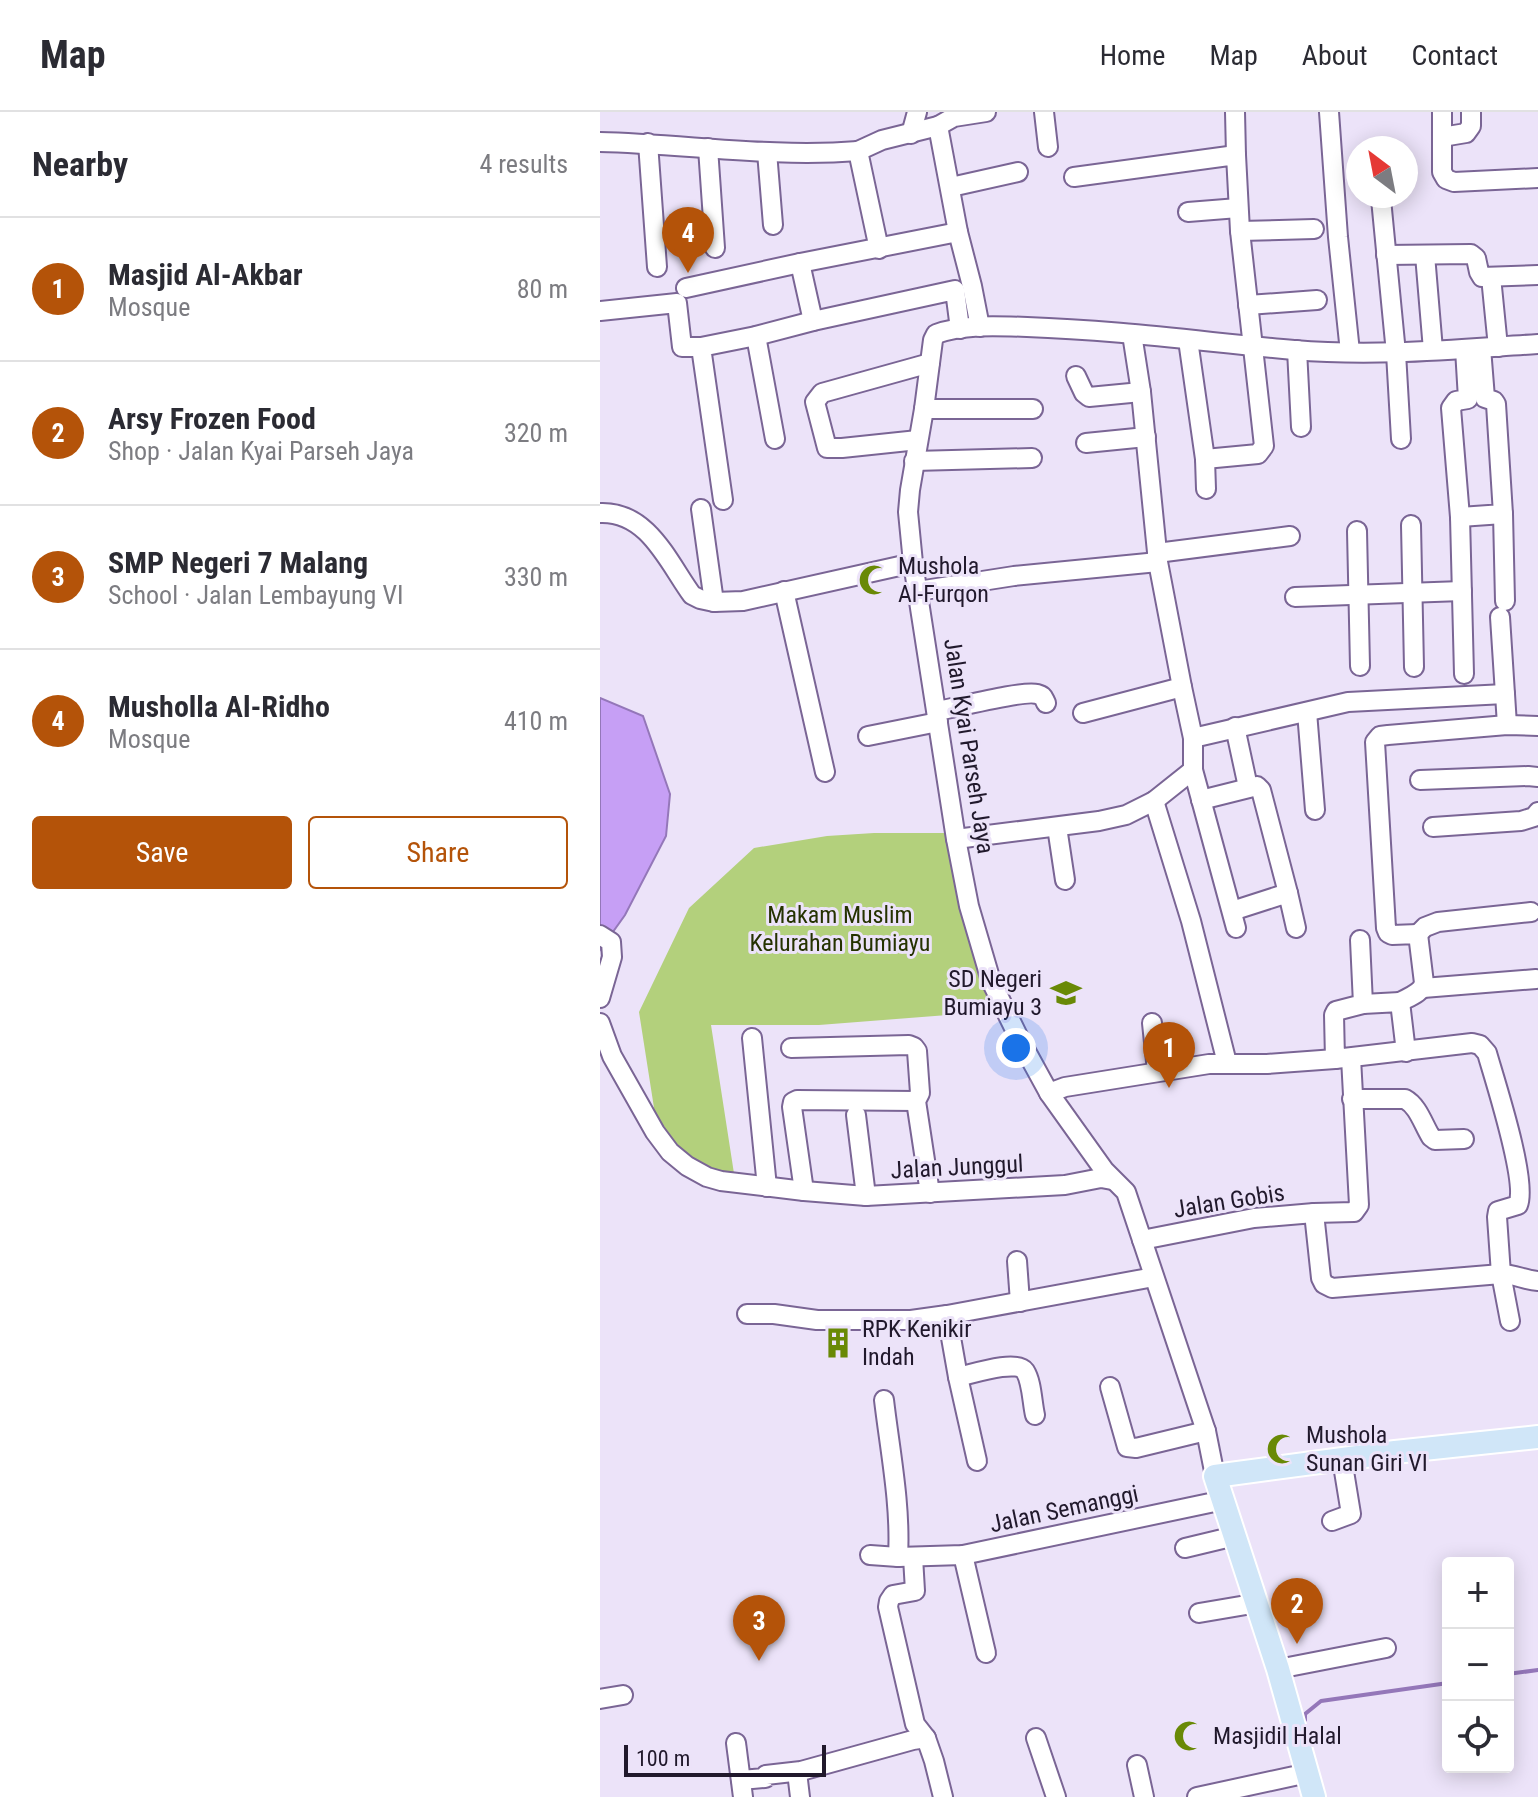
<!DOCTYPE html>
<meta charset="utf-8">
<style>
body{margin:0;font-family:"Roboto Condensed",sans-serif;background:#f2f2f3;color:#2b2b33}
.controls{position:absolute;right:24px;bottom:24px;display:grid;overflow:hidden;border-radius:8px;box-shadow:0 4px 20px #0003}
.controls button{width:72px;height:72px;display:grid;place-items:center;padding:0;border:0;border-bottom:2px solid #e1e1e2;background:#fff;color:#2b2b33;font:40px sans-serif}
.compass{position:absolute;left:746px;top:24px;width:72px;height:72px;border-radius:50%;background:#fff;box-shadow:0 4px 20px #0003;rotate:328deg}
.scale{position:absolute;left:24px;bottom:20px;width:202px;box-sizing:border-box;padding-left:8px;border:4px solid #21192c;border-top:0;font-size:22px;line-height:28px;white-space:nowrap;color:#21192c;-webkit-text-stroke:6px #ece3f9;paint-order:stroke}
.you{position:absolute;left:416px;top:936px;width:28px;height:28px;margin:-20px;border:6px solid #fff;border-radius:50%;background:#1a73e8;box-shadow:0 0 0 12px #1a73e833}
.badge{display:grid;place-items:center;width:52px;height:52px;border-radius:50%;background:#b45309;color:#fff;font-size:26px;font-weight:700}
.pin{position:absolute;translate:-50% -66px;filter:drop-shadow(0 2px 4px #0008)}
.pin::after{content:'';position:absolute;top:42px;width:28px;height:24px;background:inherit;clip-path:polygon(0 0,100% 0,50% 100%)}
.list{margin:0;padding:0;list-style:none}
h2{display:flex;justify-content:space-between;align-items:center;height:104px;margin:0;padding:0 32px;font-size:34px}
h2 small{font-size:26px;font-weight:400;color:#7c7c81}
.list li{display:grid;grid-template-columns:52px 1fr auto;gap:24px;align-items:center;box-sizing:border-box;height:144px;padding:0 32px;border-top:2px solid #e1e1e2}
.list b{display:block;font-size:30px;white-space:nowrap}
.list p{margin:0;font-size:26px;white-space:nowrap;color:#7c7c81}
.list em{font-size:26px;font-style:normal;color:#7c7c81}
.actions{display:flex;gap:16px;padding:24px 32px}
.actions a{flex:1;padding:18px 0;border:2px solid #b45309;border-radius:8px;text-align:center;font-size:28px;color:#b45309}
.actions .main{background:#b45309;color:#fff}
.icon{flex:none;width:44px;height:44px;fill:none;stroke:currentColor;stroke-width:2;stroke-linecap:round;stroke-linejoin:round}
.map{position:relative;flex:none;width:938px;height:1685px;overflow:hidden}
header{display:flex;align-items:center;gap:48px;box-sizing:border-box;height:112px;padding:0 40px;background:#fff;border-bottom:2px solid #e1e1e2}
header strong{font-size:38px}
nav{display:flex;gap:44px;margin-inline-start:auto;font-size:28px}
main{display:flex}
aside{flex:1;background:#fff}
.map>svg:first-child{display:block}
</style>
<header>
<strong>Map</strong>
<nav><a>Home</a><a>Map</a><a>About</a><a>Contact</a></nav>
</header>
<main>
<aside>
<h2>Nearby<small>4 results</small></h2>
<ul class="list">
<li><span class="badge">1</span><div><b>Masjid Al-Akbar</b><p>Mosque</p></div><em>80 m</em></li>
<li><span class="badge">2</span><div><b>Arsy Frozen Food</b><p>Shop · Jalan Kyai Parseh Jaya</p></div><em>320 m</em></li>
<li><span class="badge">3</span><div><b>SMP Negeri 7 Malang</b><p>School · Jalan Lembayung VI</p></div><em>330 m</em></li>
<li><span class="badge">4</span><div><b>Musholla Al-Ridho</b><p>Mosque</p></div><em>410 m</em></li>
</ul>
<div class="actions"><a class="main">Save</a><a>Share</a></div>
</aside>
<div class="map">
<svg width="938" height="1685" viewBox="0 0 938 1685">
<rect width="100%" height="100%" fill="#ece3f9"/>
<polygon fill="#b3d07c" points="274,721 350,721 399,899 219,913 111,913 135,1068 95,1055 57,1015 39,900 89,796 154,736 227,724"/>
<polygon fill="#c69ff5" stroke="#9477b9" stroke-width="2" points="0,586 43,604 70,682 66,724 25,803 0,838"/>
<g fill="none" stroke-linecap="round" stroke-linejoin="round">
<g stroke="#9477b9" stroke-width="4">
<polyline points="908,1562 938,1558"/>
<polyline points="705,1608 705,1602 721,1589 848,1571"/>
</g>
<g stroke="#7a6595" stroke-width="22">
<g id="minor">
<polyline points="444,0 448,35"/>
<polyline points="635,0 636,43"/>
<polyline points="729,0 738,125 750,240"/>
<polyline points="842,0 842,60 846,67 854,70 938,66"/>
<polyline points="311,22 317,0"/>
<polyline points="842,25 866,21 871,14 871,0"/>
<path d="M0 30C86 32 172 46 258 39"/>
<polyline points="48,31 57,155"/>
<polyline points="108,36 115,136"/>
<polyline points="167,40 173,113"/>
<polyline points="474,65 636,43 640,119 664,334 658,342 605,347"/>
<polyline points="351,75 418,60"/>
<polyline points="781,87 796,241 801,327"/>
<polyline points="588,100 638,96"/>
<polyline points="640,119 714,117"/>
<polyline points="279,137 258,39 282,28 338,14"/>
<polyline points="786,143 871,142 876,146 879,160 882,165 938,163"/>
<polyline points="825,143 833,238"/>
<polyline points="200,151 213,209"/>
<polyline points="891,165 898,235"/>
<polyline points="86,176 200,151 358,120"/>
<polyline points="648,193 717,188"/>
<polyline points="0,199 77,191 82,235 101,235"/>
<polyline points="380,215 372,174 358,120 338,14 354,5 386,0"/>
<polyline points="156,224 175,327"/>
<polyline points="588,228 605,347 606,377"/>
<polyline points="697,238 701,315"/>
<polyline points="476,264 484,281 489,285 541,280"/>
<polyline points="324,297 433,297"/>
<polyline points="318,328 242,336 227,336 215,290 222,281 330,251"/>
<polyline points="486,331 546,325"/>
<polyline points="314,349 432,346"/>
<polyline points="123,388 101,235 156,224 213,209 355,178 360,217"/>
<polyline points="101,397 114,490"/>
<path d="M0 401C48 399 68 450 92 483L100 487 114 490 143 489 313 451"/>
<polyline points="903,402 905,489"/>
<polyline points="860,405 903,402 896,292 894,289 885,286 881,236"/>
<polyline points="811,413 814,555"/>
<polyline points="757,419 760,554"/>
<polyline points="557,441 690,424"/>
<polyline points="184,479 225,660"/>
<polyline points="318,479 414,464 558,450"/>
<polyline points="695,485 862,479"/>
<polyline points="900,505 907,613"/>
<polyline points="864,562 860,405 851,296 856,289 868,287 865,237"/>
<polyline points="582,575 593,626 593,658"/>
<path d="M337 599C356 596 422 578 437 582 444 584 443 585 446 591"/>
<polyline points="707,600 715,698"/>
<polyline points="483,601 582,575 558,450 541,280 532,222"/>
<polyline points="635,615 648,675"/>
<polyline points="268,624 338,610"/>
<polyline points="593,626 748,590 905,582"/>
<polyline points="820,668 928,664 938,665"/>
<polyline points="601,688 657,674 661,678 688,781"/>
<polyline points="554,689 591,809 627,951"/>
<polyline points="457,715 465,768"/>
<polyline points="833,715 921,709 934,705 938,700"/>
<polyline points="356,727 499,709 526,703 554,689 593,658 636,816"/>
<polyline points="632,799 688,781 696,816"/>
<polyline points="818,822 825,815 838,810 931,800"/>
<polyline points="0,823 11,830 12,845 0,886"/>
<path d="M760 828 763 892 736 899 734 903 735 947 872 931 880 933 887 941C895 969 928 1070 918 1093L898 1099 897 1105 901 1162 910 1209"/>
<polyline points="823,876 936,867"/>
<path d="M800 890C809 885 822 881 824 871L818 822 792 823 788 821 786 816 775 630 780 624 788 623 907 613 938 614"/>
<polyline points="763,892 800,890 806,940"/>
<polyline points="0,911 12,944 55,1020 70,1040 87,1054 107,1065 121,1069 204,1079 266,1084 465,1073 501,1066 512,1068"/>
<polyline points="552,911 557,959"/>
<polyline points="152,926 167,1075"/>
<polyline points="191,936 309,933 314,935 317,939 320,981 316,989 330,1081"/>
<polyline points="449,981 465,975 609,952 667,952 735,947"/>
<path d="M752 987H805C818 994 823 1012 831 1025L835 1028 864 1027"/>
<polyline points="256,1003 266,1084"/>
<polyline points="204,1079 192,995 193,990 197,988 316,989"/>
<polyline points="714,1101 754,1100 759,1093 751,946"/>
<path d="M542 1128 654 1106 714 1101 721 1166 724 1172 732 1176 901 1162C915 1162 924 1168 938 1169"/>
<polyline points="417,1149 420,1190"/>
<polyline points="147,1202 174,1202 217,1208 311,1208 347,1203 554,1165"/>
<path d="M347 1203 358 1265C372 1262 417 1247 425 1259 432 1270 432 1290 435 1303"/>
<polyline points="358,1265 377,1349"/>
<polyline points="510,1275 527,1335 536,1336 606,1319"/>
<path d="M284 1288C290 1339 301 1393 298 1445"/>
<path d="M615 1364 606 1319 526 1080 504 1058 449 981 420 928 391 869 369 794 356 727 313 451 308 400 310 378 324 297 333 228 336 222C364 212 398 214 427 215 517 218 605 230 694 238 776 245 857 237 938 232"/>
<polyline points="732,1409 751,1402 742,1347"/>
<polyline points="585,1436 635,1424"/>
<polyline points="270,1443 298,1445 363,1443 624,1388"/>
<polyline points="363,1443 386,1541"/>
<polyline points="599,1501 658,1491"/>
<polyline points="678,1557 786,1536"/>
<polyline points="0,1587 23,1583"/>
<polyline points="326,1626 334,1649 343,1685"/>
<polyline points="436,1626 456,1685"/>
<polyline points="136,1631 143,1685"/>
<polyline points="537,1653 544,1685"/>
<polyline points="197,1660 200,1685"/>
<polyline points="141,1668 165,1666 166,1663 201,1659 313,1628 326,1626 315,1612 288,1495 289,1489 293,1483 315,1479 313,1445"/>
<polyline points="597,1685 708,1661"/>
</g>
</g>
<g stroke="#fff" stroke-width="26">
<polyline id="major" points="714,1685 678,1557 615,1364 795,1340 938,1325"/>
</g>
<use href="#minor" stroke="#fff" stroke-width="18"/>
<use href="#major" stroke="#d0e6f8" stroke-width="22"/>
</g>
<defs>
<g id="mosque-bare" transform="scale(2.4)"><path d="M3.5-4.9A6 6 0 1 0 3.5 4.9A5 5 0 1 1 3.5-4.9Z" fill="#698906" stroke="#ece3f9" stroke-width="2.5" paint-order="stroke"/></g>
<g id="school-bare" transform="scale(2.4)"><path d="M0-5L7-2L0 1L-7-2ZM-4 1L0 2.5L4 1V4Q0 6-4 4Z" fill="#698906" stroke="#ece3f9" stroke-width="2.5" paint-order="stroke"/></g>
<g id="building-bare" transform="scale(2.4)"><path d="M-4-6H4V6H1V3H-1V6H-4ZM-2.5-4.3h1.7v1.8h-1.7ZM.8-4.3h1.7v1.8H.8ZM-2.5-1h1.7V.8h-1.7ZM.8-1h1.7V.8H.8Z" fill="#698906" stroke="#ece3f9" stroke-width="2.5" paint-order="stroke"/></g>
</defs>
<g fill-rule="evenodd">
<use href="#mosque-bare" x="274" y="468"/>
<use href="#school-bare" x="466" y="881"/>
<use href="#building-bare" x="238" y="1231"/>
<use href="#mosque-bare" x="682" y="1337"/>
<use href="#mosque-bare" x="589" y="1624"/>
</g>
<g text-anchor="middle" stroke-width="6" stroke-linejoin="round" paint-order="stroke">
<g font-size="24" fill="#21192c" stroke="#ece3f9" text-anchor="start">
<text x="298" y="462">Mushola<tspan x="298" dy="28">Al-Furqon</tspan></text>
<text x="442" y="875" text-anchor="end">SD Negeri<tspan x="442" dy="28">Bumiayu 3</tspan></text>
<text x="262" y="1225">RPK Kenikir<tspan x="262" dy="28">Indah</tspan></text>
<text x="706" y="1331">Mushola<tspan x="706" dy="28">Sunan Giri VI</tspan></text>
<text x="613" y="1632">Masjidil Halal</text>
</g>
<g font-size="24" fill="#21192c" stroke="#ece3f9">
<text transform="translate(369 634) rotate(81)" y="8">Jalan Kyai Parseh Jaya</text>
<text transform="translate(357 1055) rotate(-3)" y="8">Jalan Junggul</text>
<text transform="translate(629 1089) rotate(-9)" y="8">Jalan Gobis</text>
<text transform="translate(464 1397) rotate(-12)" y="8">Jalan Semanggi</text>
</g>
<g font-size="24" fill="#253200" stroke="#ece3f9">
<text x="240" y="811">Makam Muslim<tspan x="240" dy="28">Kelurahan Bumiayu</tspan></text>
</g>
</g>
</svg>
<div class="controls">
<button>+</button>
<button>−</button>
<button><svg class="icon" aria-label="locate" viewBox="0 0 24 24"><circle cx="12" cy="12" r="6"/><path d="M12 2v4M12 18v4M2 12h4M18 12h4"/></svg></button>
</div>
<svg class="compass" viewBox="-18 -18 36 36"><path d="M0-13l5 13h-10z" fill="#e53935"/><path d="M0 13l5-13h-10z" fill="#7c7c81"/></svg>
<div class="scale">100 m</div>
<div class="you"></div>
<div class="pin badge" style="left:569px;top:976px">1</div>
<div class="pin badge" style="left:697px;top:1532px">2</div>
<div class="pin badge" style="left:159px;top:1549px">3</div>
<div class="pin badge" style="left:88px;top:161px">4</div>
</div>
</main>
